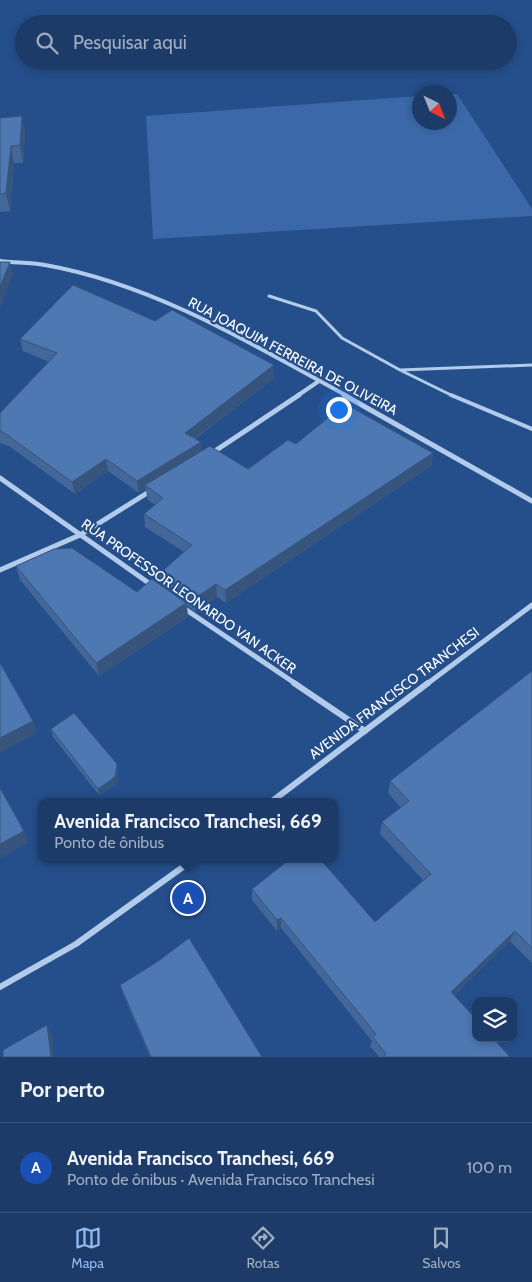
<!DOCTYPE html>
<html lang="pt">
<meta charset="utf-8">
<style>
body{margin:0;font-family:Cabin,sans-serif;background:#25426e;color:#f1f3f6}
.controls{position:absolute;right:15px;bottom:15px;display:grid;overflow:hidden;border-radius:10px;box-shadow:0 2px 8px #0003}
.controls button{width:45px;height:45px;display:grid;place-items:center;padding:0;border:0;border-bottom:1px solid #3a557c;background:#1c3b68;color:#f1f3f6;font:25px sans-serif}
.compass{position:absolute;left:412px;top:85px;width:45px;height:45px;border-radius:50%;background:#1c3b68;box-shadow:0 2px 8px #0003;rotate:137deg}
.you{position:absolute;left:338px;top:409px;width:18px;height:18px;margin:-12px;border:4px solid #fff;border-radius:50%;background:#1a73e8;box-shadow:0 0 0 8px #1a73e833}
.badge{display:grid;place-items:center;width:32px;height:32px;border-radius:50%;background:#90b9f0;color:#fff;font-size:16px;font-weight:700}
.pin{position:absolute;translate:-50% -50%;border:2px solid #fff;box-shadow:0 1px 5px #0006}
.popup{position:absolute;left:38px;top:798px;width:300px;height:65px;box-sizing:border-box;display:grid;place-content:center;border-radius:10px;background:#1c3b68;filter:drop-shadow(0 1px 4px #0005);font-size:16px;white-space:nowrap;color:#a0adc0}
.popup b{font-size:19px;color:#f1f3f6}
.popup::after{content:'';position:absolute;left:50%;top:100%;margin-left:-10px;border:10px solid transparent;border-top-color:#1c3b68}
.list{margin:0;padding:0;list-style:none}
h2{display:flex;justify-content:space-between;align-items:center;height:65px;margin:0;padding:0 20px;font-size:21px}
h2 small{font-size:16px;font-weight:400;color:#a0adc0}
.list li{display:grid;grid-template-columns:32px 1fr auto;gap:15px;align-items:center;box-sizing:border-box;height:90px;padding:0 20px;border-top:1px solid #3a557c}
.list b{display:block;font-size:19px;white-space:nowrap}
.list p{margin:0;font-size:16px;white-space:nowrap;color:#a0adc0}
.list em{font-size:16px;font-style:normal;color:#a0adc0}
.icon{flex:none;width:28px;height:28px;fill:none;stroke:currentColor;stroke-width:2;stroke-linecap:round;stroke-linejoin:round}
.map{position:relative;flex:none;width:532px;height:1057px;overflow:hidden}
.search{position:absolute;background:#1c3b68;box-shadow:0 2px 8px #0003;left:15px;right:15px;top:15px;height:55px;display:flex;align-items:center;gap:12px;box-sizing:border-box;padding:0 18px;border-radius:28px;color:#a0adc0;font-size:19px}
.sheet{height:155px;background:#1c3b68}
nav{display:flex;justify-content:space-around;align-items:center;box-sizing:border-box;height:70px;border-top:1px solid #3a557c;background:#1c3b68;font-size:14px;color:#a0adc0}
nav a{display:grid;justify-items:center;gap:2px}
nav .on{color:#90b9f0}
.map>svg:first-child{display:block}
</style>
<div class="map">
<svg width="532" height="1057" viewBox="0 0 532 1057">
<rect width="100%" height="100%" fill="#254f8b"/>
<polygon fill="#3a68a8" points="450,94 457,94 532,209 532,216 153,239 146,116 419,96 420,122 450,122"/>
<g fill="none" stroke-linecap="round" stroke-linejoin="round">
<g stroke="#b3cbea" stroke-width="3">
<polyline points="269,296 316,311 342,338 400,370 532,365"/>
<polyline points="402,371 453,396"/>
</g>
<polyline stroke="#b3cbea" stroke-width="4" points="451,395 532,429"/>
<g stroke="#b3cbea" stroke-width="4">
<path d="M0 261C15 263 30 262 45 265 153 284 252 344 347 396"/>
<polyline points="297,396 319,381"/>
</g>
<g stroke="#b3cbea" stroke-width="5">
<polyline points="344,395 532,501"/>
<polyline points="212,453 299,395"/>
<polyline points="0,478 153,586"/>
<polyline points="0,570 80,535 152,490"/>
<polyline points="182,607 296,684"/>
<polyline points="427,684 532,605"/>
</g>
<g stroke="#b3cbea" stroke-width="6">
<polyline points="294,683 365,731"/>
<polyline points="271,802 428,683"/>
<polyline points="0,987 76,944 194,859"/>
</g>
</g>
<g fill="#436799">
<polygon points="22,116 25,133 23,163 14,163 10,211 0,212 0,118"/>
<polygon points="20,339 274,378 195,439 202,451 248,469 296,444 433,453 431,466 226,603 217,597 195,612 187,605 188,617 99,676 20,580 16,566 137,592 161,585 159,574 184,552 145,527 144,514 155,505 147,499 146,489 139,493 108,471 75,494 9,446 0,443 0,413 49,362 23,351"/>
<polygon points="532,671 532,963 510,941 454,995 510,1057 379,1057 370,1046 372,1041 281,928 277,931 252,900 252,889 375,922 423,880 380,834 382,822 401,808 388,793 390,781"/>
<polygon points="51,729 118,771 117,784 99,795 53,737"/>
<polygon points="120,985 262,1057 150,1057 123,994"/>
</g>
<g fill="#37547d">
<polygon points="22,116 25,133 23,163 20,145"/>
<polygon points="11,146 14,163 10,211 6,193"/>
<polygon points="10,262 13,275 0,309 0,287"/>
<polygon points="274,365 274,378 186,445 185,433"/>
<polygon points="201,442 202,455 145,485 146,489 139,493 137,481"/>
<polygon points="433,453 431,466 226,603 225,590"/>
<polygon points="106,459 108,471 75,494 72,482"/>
<polygon points="216,584 217,597 195,612 194,599"/>
<polygon points="186,603 188,617 99,676 96,663"/>
<polygon points="33,721 37,733 0,753 0,738"/>
<polygon points="117,764 118,771 117,784 99,795 98,789"/>
<polygon points="24,831 28,843 0,858 0,844"/>
<polygon points="281,918 281,928 277,931 277,920"/>
<polygon points="515,931 510,941 447,1001 451,992"/>
<polygon points="47,1025 52,1034 54,1057 51,1057"/>
</g>
<g fill="#4e78b2" stroke="#37547d">
<polygon points="22,116 20,145 11,146 6,193 0,194 0,118"/>
<polygon points="0,262 10,262 0,287"/>
<polygon points="73,285 155,321 172,310 274,365 185,433 201,442 137,481 106,459 72,482 6,434 0,431 0,413 57,353 20,339"/>
<polygon points="345,404 433,453 225,590 216,584 194,599 159,574 192,545 144,514 163,498 145,485 210,446 248,469 288,440 296,444"/>
<polygon points="72,548 137,592 152,579 186,603 96,663 16,566 54,549"/>
<polygon points="0,663 33,721 0,738"/>
<polygon points="532,671 532,948 515,931 451,992 476,1019 476,1038 493,1038 510,1057 383,1057 386,1054 373,1037 376,1034 281,918 277,920 252,889 290,859 320,859 375,922 431,874 382,822 409,801 390,781"/>
<polygon points="74,713 117,764 115,777 98,789 51,729"/>
<polygon points="0,788 24,831 0,844"/>
<polygon points="189,938 262,1057 151,1057 120,985 157,962"/>
<polygon points="47,1025 51,1057 3,1057 3,1050"/>
</g>
<g text-anchor="middle" stroke-width="4.5" stroke-linejoin="round" paint-order="stroke">
<g font-size="14" fill="#fff" stroke="#254f8b">
<text transform="translate(293 356) rotate(28)" y="5">RUA JOAQUIM FERREIRA DE OLIVEIRA</text>
<text transform="translate(189 596) rotate(35)" y="5">RUA PROFESSOR LEONARDO VAN ACKER</text>
<text transform="translate(394 693) rotate(-37)" y="5">AVENIDA FRANCISCO TRANCHESI</text>
</g>
</g>
</svg>
<div class="controls">
<button><svg class="icon" aria-label="layers" viewBox="0 0 24 24"><path d="M12 4l9 5-9 5-9-5zM3 14l9 5 9-5"/></svg></button>
</div>
<svg class="compass" viewBox="-18 -18 36 36"><path d="M0-13l5 13h-10z" fill="#e53935"/><path d="M0 13l5-13h-10z" fill="#a0adc0"/></svg>
<div class="you"></div>
<div class="pin badge" style="left:188px;top:898px;background:#1a4fb4">A</div>
<div class="popup"><b>Avenida Francisco Tranchesi, 669</b>Ponto de ônibus</div>
<div class="search"><svg class="icon" aria-label="search" viewBox="0 0 24 24"><circle cx="10" cy="10" r="6"/><path d="M15 15l6 6"/></svg>Pesquisar aqui</div>
</div>
<section class="sheet">
<h2>Por perto<small></small></h2>
<ul class="list">
<li><span class="badge" style="background:#1a4fb4">A</span><div><b>Avenida Francisco Tranchesi, 669</b><p>Ponto de ônibus · Avenida Francisco Tranchesi</p></div><em>100 m</em></li>
</ul>
</section>
<nav>
<a class="on"><svg class="icon" aria-label="map" viewBox="0 0 24 24"><path d="M3 6l6-2 6 2 6-2v14l-6 2-6-2-6 2zM9 4v14M15 6v14"/></svg>Mapa</a>
<a><svg class="icon" aria-label="directions" viewBox="0 0 24 24"><path d="M12 3l9 9-9 9-9-9zM9 14v-3h6M13 9l2 2-2 2"/></svg>Rotas</a>
<a><svg class="icon" aria-label="saved" viewBox="0 0 24 24"><path d="M7 4h10v16l-5-4-5 4z"/></svg>Salvos</a>
</nav>
